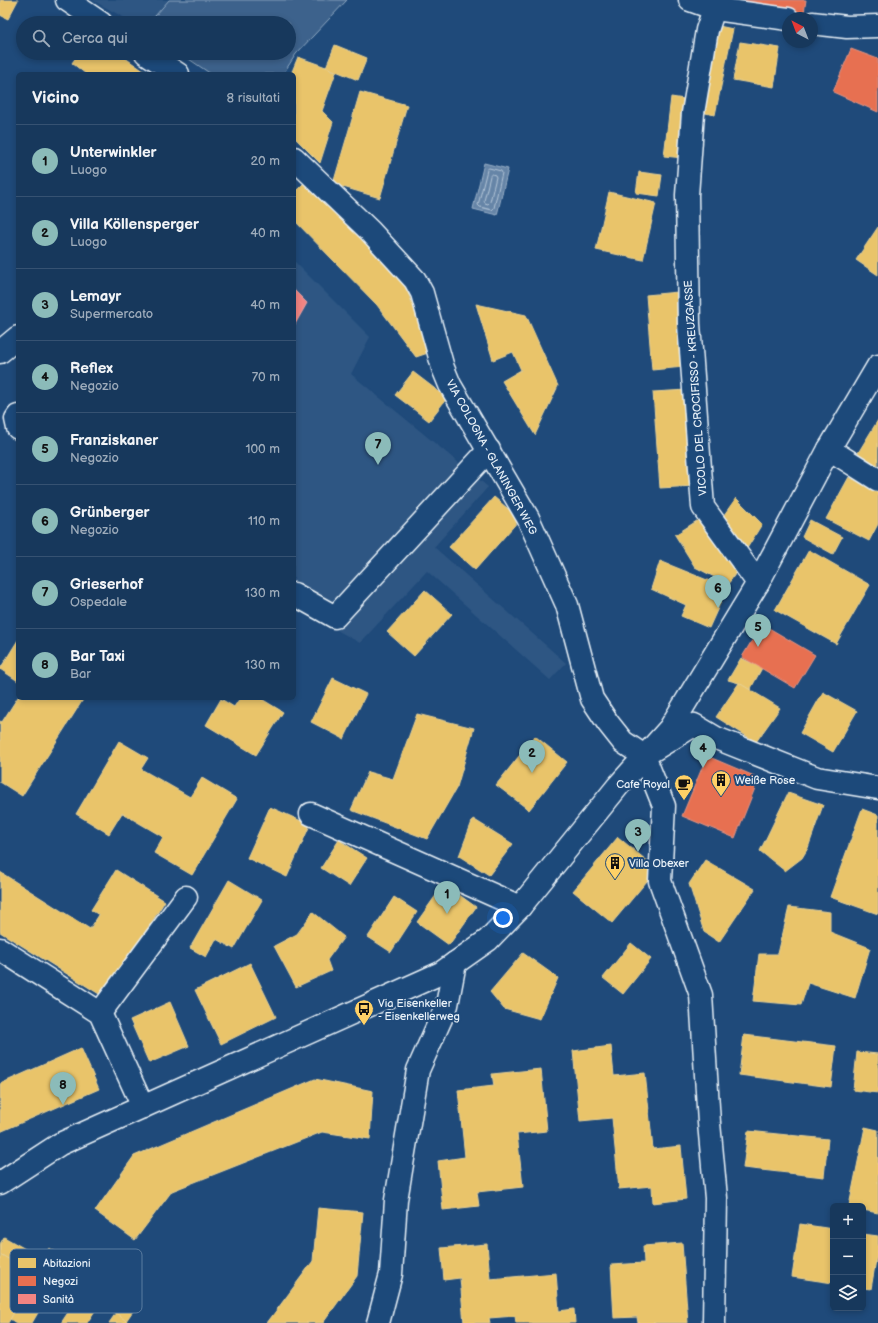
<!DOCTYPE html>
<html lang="it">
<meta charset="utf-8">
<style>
body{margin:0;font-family:"Balsamiq Sans",sans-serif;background:#203f62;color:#f1f3f6}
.controls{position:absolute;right:12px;bottom:12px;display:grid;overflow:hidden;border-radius:6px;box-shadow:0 2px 6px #0003}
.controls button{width:36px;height:36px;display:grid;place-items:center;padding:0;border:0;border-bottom:1px solid #365272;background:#17385c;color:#f1f3f6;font:20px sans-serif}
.compass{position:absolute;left:782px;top:12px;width:36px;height:36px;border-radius:50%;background:#17385c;box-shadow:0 2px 6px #0003;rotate:318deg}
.you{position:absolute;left:503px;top:918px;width:14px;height:14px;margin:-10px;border:3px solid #fff;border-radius:50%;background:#1a73e8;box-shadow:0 0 0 6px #1a73e833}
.badge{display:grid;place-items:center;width:26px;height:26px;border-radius:50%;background:#8bbbb9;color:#111;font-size:13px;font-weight:700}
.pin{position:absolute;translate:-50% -33px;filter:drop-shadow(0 1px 2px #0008)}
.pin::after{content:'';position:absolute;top:21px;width:14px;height:12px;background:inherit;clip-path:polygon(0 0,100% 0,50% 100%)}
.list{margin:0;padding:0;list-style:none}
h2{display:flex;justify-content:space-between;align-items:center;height:52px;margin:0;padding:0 16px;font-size:17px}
h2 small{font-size:13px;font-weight:400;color:#9eacbb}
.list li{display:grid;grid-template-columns:26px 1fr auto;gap:12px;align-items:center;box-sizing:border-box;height:72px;padding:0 16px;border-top:1px solid #365272}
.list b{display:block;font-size:15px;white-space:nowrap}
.list p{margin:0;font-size:13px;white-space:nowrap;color:#9eacbb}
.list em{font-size:13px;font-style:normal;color:#9eacbb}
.icon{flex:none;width:22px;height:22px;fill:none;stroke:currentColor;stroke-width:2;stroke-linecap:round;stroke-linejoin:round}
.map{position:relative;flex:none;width:878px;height:1323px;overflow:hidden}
.search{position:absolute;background:#17385c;box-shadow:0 2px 6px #0003;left:16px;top:16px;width:280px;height:44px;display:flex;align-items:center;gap:10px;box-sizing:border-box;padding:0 14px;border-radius:22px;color:#9eacbb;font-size:15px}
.panel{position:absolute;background:#17385c;box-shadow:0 2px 6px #0003;left:16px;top:72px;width:280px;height:628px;border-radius:6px}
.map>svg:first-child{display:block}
</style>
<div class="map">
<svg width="878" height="1323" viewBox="0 0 878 1323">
<rect width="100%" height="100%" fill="#1f4a7a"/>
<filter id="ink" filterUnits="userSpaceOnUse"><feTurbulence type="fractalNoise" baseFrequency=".025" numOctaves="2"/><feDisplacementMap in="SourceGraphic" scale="8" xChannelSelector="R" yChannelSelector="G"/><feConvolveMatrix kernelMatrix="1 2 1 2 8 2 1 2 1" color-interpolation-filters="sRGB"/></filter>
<g filter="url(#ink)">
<g fill="#2e5683">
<polygon points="92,0 169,0 149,23 134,23"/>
<polygon points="294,261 370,337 351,374 488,487 434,547 566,663 550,680 427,571 360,643 294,606"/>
</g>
<polygon fill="#3c628c" stroke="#92aac2" points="169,0 347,0 296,54 283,74 211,74 180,53 289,53 289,23 149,23"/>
<polygon fill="#6685a7" stroke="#9ab0c7" points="484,163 508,169 497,215 473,209"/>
<g fill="#e9c46a" stroke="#e9d295">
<polygon points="0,0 18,0 8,19 0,15"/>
<polygon points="714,25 733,29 715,115 696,111"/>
<polygon points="740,42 780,48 774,87 733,80"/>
<polygon points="335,45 367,58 358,80 326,67"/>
<polygon points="79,53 118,53 148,74 86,74 72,63"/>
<polygon points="298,57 326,67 336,72 322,111 333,122 320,163 294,137 294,74 291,74"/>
<polygon points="360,92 407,105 380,198 333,184"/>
<polygon points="671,97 691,100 683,158 664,156"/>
<polygon points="639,172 662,175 659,196 636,193"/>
<polygon points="308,179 399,271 414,308 428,353 416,357 377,305 294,220 294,193"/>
<polygon points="609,192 656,203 643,260 596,250"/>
<polygon points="878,227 878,275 856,260"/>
<polygon points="678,292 684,367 652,370 646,295"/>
<polygon points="476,304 526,315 558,386 535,435 502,381 521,370 513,352 493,360"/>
<polygon points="413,372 447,398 429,421 395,395"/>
<polygon points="687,390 694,486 660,488 653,392"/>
<polygon points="878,420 878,466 858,453"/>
<polygon points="849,477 878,493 878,524 869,541 826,519"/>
<polygon points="494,497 520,519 475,570 449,547"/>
<polygon points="736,498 762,524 746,550 719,522"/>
<polygon points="703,517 738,570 728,584 695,567 675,535"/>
<polygon points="810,520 842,537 833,554 802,537"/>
<polygon points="809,550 870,585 836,644 775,610"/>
<polygon points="660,561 727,588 709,628 681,616 686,605 651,589"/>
<polygon points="425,590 452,614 414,656 387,632"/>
<polygon points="18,640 18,681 0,669"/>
<polygon points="741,658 762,668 750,690 739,683 728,680"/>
<polygon points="333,678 366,694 344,739 311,722"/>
<polygon points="739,683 780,708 756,742 716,717"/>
<polygon points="823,692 857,711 833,752 800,733"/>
<polygon points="18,697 84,698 22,796 0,782 0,721 2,722"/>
<polygon points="240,698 260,698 283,712 256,755 206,725 221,699 234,707"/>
<polygon points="417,714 474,728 457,787 427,839 351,810 368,772 393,779"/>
<polygon points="535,736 567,762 529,810 496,785"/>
<polygon points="119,741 148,758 141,769 190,797 202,778 237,799 192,875 154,853 163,837 122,813 109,834 76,814"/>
<polygon points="788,793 823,805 808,848 802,858 785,871 760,851"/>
<polygon points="270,807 310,825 287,877 247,858"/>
<polygon points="862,809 878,815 878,914 830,897"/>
<polygon points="473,819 513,844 489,875 459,856"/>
<polygon points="618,837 657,869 612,923 573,891"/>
<polygon points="339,840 367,858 349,886 321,868"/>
<polygon points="705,860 755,889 719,942 704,932 689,884"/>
<polygon points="116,870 165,901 104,997 0,932 0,872 90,929 99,915 91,910"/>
<polygon points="229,880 262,900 234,949 216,939 206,957 190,948"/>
<polygon points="444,884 476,907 449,945 417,922"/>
<polygon points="394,897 417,912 391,952 368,937"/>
<polygon points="789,907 830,912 830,932 870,948 855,998 808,983 801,1005 753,1001 759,954 778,954"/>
<polygon points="313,912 344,937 327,960 331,971 296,987 274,946 297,934"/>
<polygon points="631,943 651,959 623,994 603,978"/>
<polygon points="523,953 558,978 540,1019 504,1009 490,992"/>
<polygon points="250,963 276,1017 221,1044 195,990"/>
<polygon points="170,1002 189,1046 149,1063 130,1020"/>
<polygon points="744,1035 836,1046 831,1087 739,1075"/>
<polygon points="611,1046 614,1076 645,1073 653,1149 681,1146 686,1199 653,1203 652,1186 619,1189 612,1118 580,1121 573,1051"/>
<polygon points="81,1048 99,1089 0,1132 0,1084"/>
<polygon points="857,1052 878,1054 878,1093 853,1090"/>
<polygon points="541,1069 547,1131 517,1134 523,1187 477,1192 479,1206 443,1210 438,1161 465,1157 458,1090 494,1086 492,1074"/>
<polygon points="315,1079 373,1091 370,1139 322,1132 172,1191 135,1240 95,1211 134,1156"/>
<polygon points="865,1127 878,1130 878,1213 863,1210 863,1206 849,1206"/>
<polygon points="748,1131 828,1139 824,1177 743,1168"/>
<polygon points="318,1208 363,1212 357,1276 323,1323 267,1323 313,1261"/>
<polygon points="800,1224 833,1229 833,1283 792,1277"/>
<polygon points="863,1234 878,1236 878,1248 871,1289 863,1288"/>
<polygon points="4,1237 43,1259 49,1248 69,1259 32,1323 16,1323 10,1319 35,1275 0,1254 0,1244"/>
<polygon points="682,1243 688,1323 638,1323 637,1317 614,1318 611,1265 644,1263 643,1246"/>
<polygon points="487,1244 490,1279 556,1273 559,1311 574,1309 575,1323 516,1323 515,1316 489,1318 490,1323 464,1323 460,1278 444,1280 441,1248"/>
<polygon points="0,1254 35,1275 8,1323 0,1323"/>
<polygon points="93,1275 137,1305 126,1321 100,1303 87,1323 61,1323"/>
<polygon points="116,1313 126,1321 129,1323 109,1323"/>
</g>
<g fill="#e76f51" stroke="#e79683">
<polygon points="741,0 806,0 804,13"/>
<polygon points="851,49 878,59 878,112 833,92"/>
<polygon points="762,624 815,655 795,688 742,657"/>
<polygon points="707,756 759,778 735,838 682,816"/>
</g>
<polygon fill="#f28482" stroke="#efa5a5" points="294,290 307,303 294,326"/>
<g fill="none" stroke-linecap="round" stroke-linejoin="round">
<g stroke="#b4c6d8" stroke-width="1">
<polygon points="489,168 501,171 502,173 494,208 492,210 480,207 478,205 487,170"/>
<polygon points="492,174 495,175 496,177 490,202 488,204 485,203 484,201 490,176"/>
</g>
<g stroke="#e8f1f8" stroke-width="25">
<g id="minor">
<polyline points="67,0 101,23"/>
<polyline points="690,0 715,9 788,19"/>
<polyline points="717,0 707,30 693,113 687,195 689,324 703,507 758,583"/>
<polyline points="812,23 847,27 878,26"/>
<polyline points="146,53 178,74"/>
<polyline points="294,158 370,231 415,280 422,293 443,368 450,385 528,518 567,605 592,699 608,723 623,742 644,756"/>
<polyline points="0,352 18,337"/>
<polyline points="18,416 16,419 18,428"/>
<polyline points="829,449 878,480"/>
<polyline points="294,594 335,617 489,450"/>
<polyline points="653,750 694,725 716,738 817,778 878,788"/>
<polyline points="644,756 664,806 660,881 701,995 709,1123 716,1198 714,1323"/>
<polyline points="311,814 520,907"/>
<polyline points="0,949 100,1013 143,1107"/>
<polyline points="100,1013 186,897"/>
<polyline points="378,1323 391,1274 396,1200 418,1070 447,1005 455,963"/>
</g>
</g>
<g stroke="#e8f1f8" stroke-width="25">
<polyline id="major" points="0,1183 60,1144 441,973 488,940 520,907 618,786 670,728 758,583 829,449 878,366"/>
</g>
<use href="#minor" stroke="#1f4a7a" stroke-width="22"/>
<use href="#major" stroke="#1f4a7a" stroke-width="22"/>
</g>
</g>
<defs>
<g id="building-pin" transform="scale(1)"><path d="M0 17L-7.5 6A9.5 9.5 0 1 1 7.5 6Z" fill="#ffd166" stroke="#1f4a7a"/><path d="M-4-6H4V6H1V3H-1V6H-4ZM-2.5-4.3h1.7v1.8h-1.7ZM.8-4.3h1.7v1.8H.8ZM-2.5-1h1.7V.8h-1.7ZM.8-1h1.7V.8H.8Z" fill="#111"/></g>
<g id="cafe-pin" transform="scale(1)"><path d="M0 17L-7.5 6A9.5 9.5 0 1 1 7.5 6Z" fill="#ffd166" stroke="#1f4a7a"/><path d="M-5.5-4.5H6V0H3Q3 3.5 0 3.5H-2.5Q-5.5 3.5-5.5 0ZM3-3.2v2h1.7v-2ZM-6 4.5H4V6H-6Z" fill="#111"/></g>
<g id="bus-pin" transform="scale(1)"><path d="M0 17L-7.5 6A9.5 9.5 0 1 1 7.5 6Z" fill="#ffd166" stroke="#1f4a7a"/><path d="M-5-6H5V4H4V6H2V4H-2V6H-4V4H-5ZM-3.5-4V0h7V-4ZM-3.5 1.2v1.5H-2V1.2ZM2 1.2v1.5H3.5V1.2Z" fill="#111"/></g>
</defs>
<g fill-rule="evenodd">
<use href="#building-pin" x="721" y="780"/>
<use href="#cafe-pin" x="684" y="784"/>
<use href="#building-pin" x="615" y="863"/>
<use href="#bus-pin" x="364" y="1009"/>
</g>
<g text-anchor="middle" stroke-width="4" stroke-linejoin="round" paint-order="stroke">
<g font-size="11" fill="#e8f1f8" stroke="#1f4a7a">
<text transform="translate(695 388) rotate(-94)" y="4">VICOLO DEL CROCIFISSO - KREUZGASSE</text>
<text transform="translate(492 457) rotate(61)" y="4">VIA COLOGNA - GLANINGER WEG</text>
</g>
<g font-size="11" fill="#e8f1f8" stroke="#1f4a7a" text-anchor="start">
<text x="735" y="784">Weiße Rose</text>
<text x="670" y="788" text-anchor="end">Cafe Royal</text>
<text x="629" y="867">Villa Obexer</text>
<text x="378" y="1007">Via Eisenkeller<tspan x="378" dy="13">- Eisenkellerweg</tspan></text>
</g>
</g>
<rect x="10" y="1249" width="132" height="64" rx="6" fill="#1f4a7a" stroke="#5b7ca0" stroke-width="1"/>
<rect x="18" y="1258" width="18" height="10" fill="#e9c46a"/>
<rect x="18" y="1276" width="18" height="10" fill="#e76f51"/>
<rect x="18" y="1294" width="18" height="10" fill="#f28482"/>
<g font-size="11" fill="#e8f1f8">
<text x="43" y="1267">Abitazioni</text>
<text x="43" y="1285">Negozi</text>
<text x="43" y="1303">Sanità</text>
</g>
</svg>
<div class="controls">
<button>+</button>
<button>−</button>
<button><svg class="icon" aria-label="layers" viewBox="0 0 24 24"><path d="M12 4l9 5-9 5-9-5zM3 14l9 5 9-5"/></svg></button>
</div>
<svg class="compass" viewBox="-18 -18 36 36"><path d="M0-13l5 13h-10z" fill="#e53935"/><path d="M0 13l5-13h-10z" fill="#9eacbb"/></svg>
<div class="you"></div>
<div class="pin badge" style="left:447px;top:914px">1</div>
<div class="pin badge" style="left:532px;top:773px">2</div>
<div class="pin badge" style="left:638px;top:852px">3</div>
<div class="pin badge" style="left:703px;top:768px">4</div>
<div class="pin badge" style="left:758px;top:647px">5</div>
<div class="pin badge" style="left:718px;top:608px">6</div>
<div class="pin badge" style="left:378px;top:465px">7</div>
<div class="pin badge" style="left:63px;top:1105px">8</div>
<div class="search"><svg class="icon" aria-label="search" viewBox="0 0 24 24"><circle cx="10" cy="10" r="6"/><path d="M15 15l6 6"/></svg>Cerca qui</div>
<section class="panel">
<h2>Vicino<small>8 risultati</small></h2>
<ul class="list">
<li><span class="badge">1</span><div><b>Unterwinkler</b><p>Luogo</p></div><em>20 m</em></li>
<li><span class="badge">2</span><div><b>Villa Köllensperger</b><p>Luogo</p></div><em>40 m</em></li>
<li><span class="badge">3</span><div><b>Lemayr</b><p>Supermercato</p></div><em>40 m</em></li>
<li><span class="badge">4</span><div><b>Reflex</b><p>Negozio</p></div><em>70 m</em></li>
<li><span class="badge">5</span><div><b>Franziskaner</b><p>Negozio</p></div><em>100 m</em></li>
<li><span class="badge">6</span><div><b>Grünberger</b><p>Negozio</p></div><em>110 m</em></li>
<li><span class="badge">7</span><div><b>Grieserhof</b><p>Ospedale</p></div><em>130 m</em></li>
<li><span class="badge">8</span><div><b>Bar Taxi</b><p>Bar</p></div><em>130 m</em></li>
</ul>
</section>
</div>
